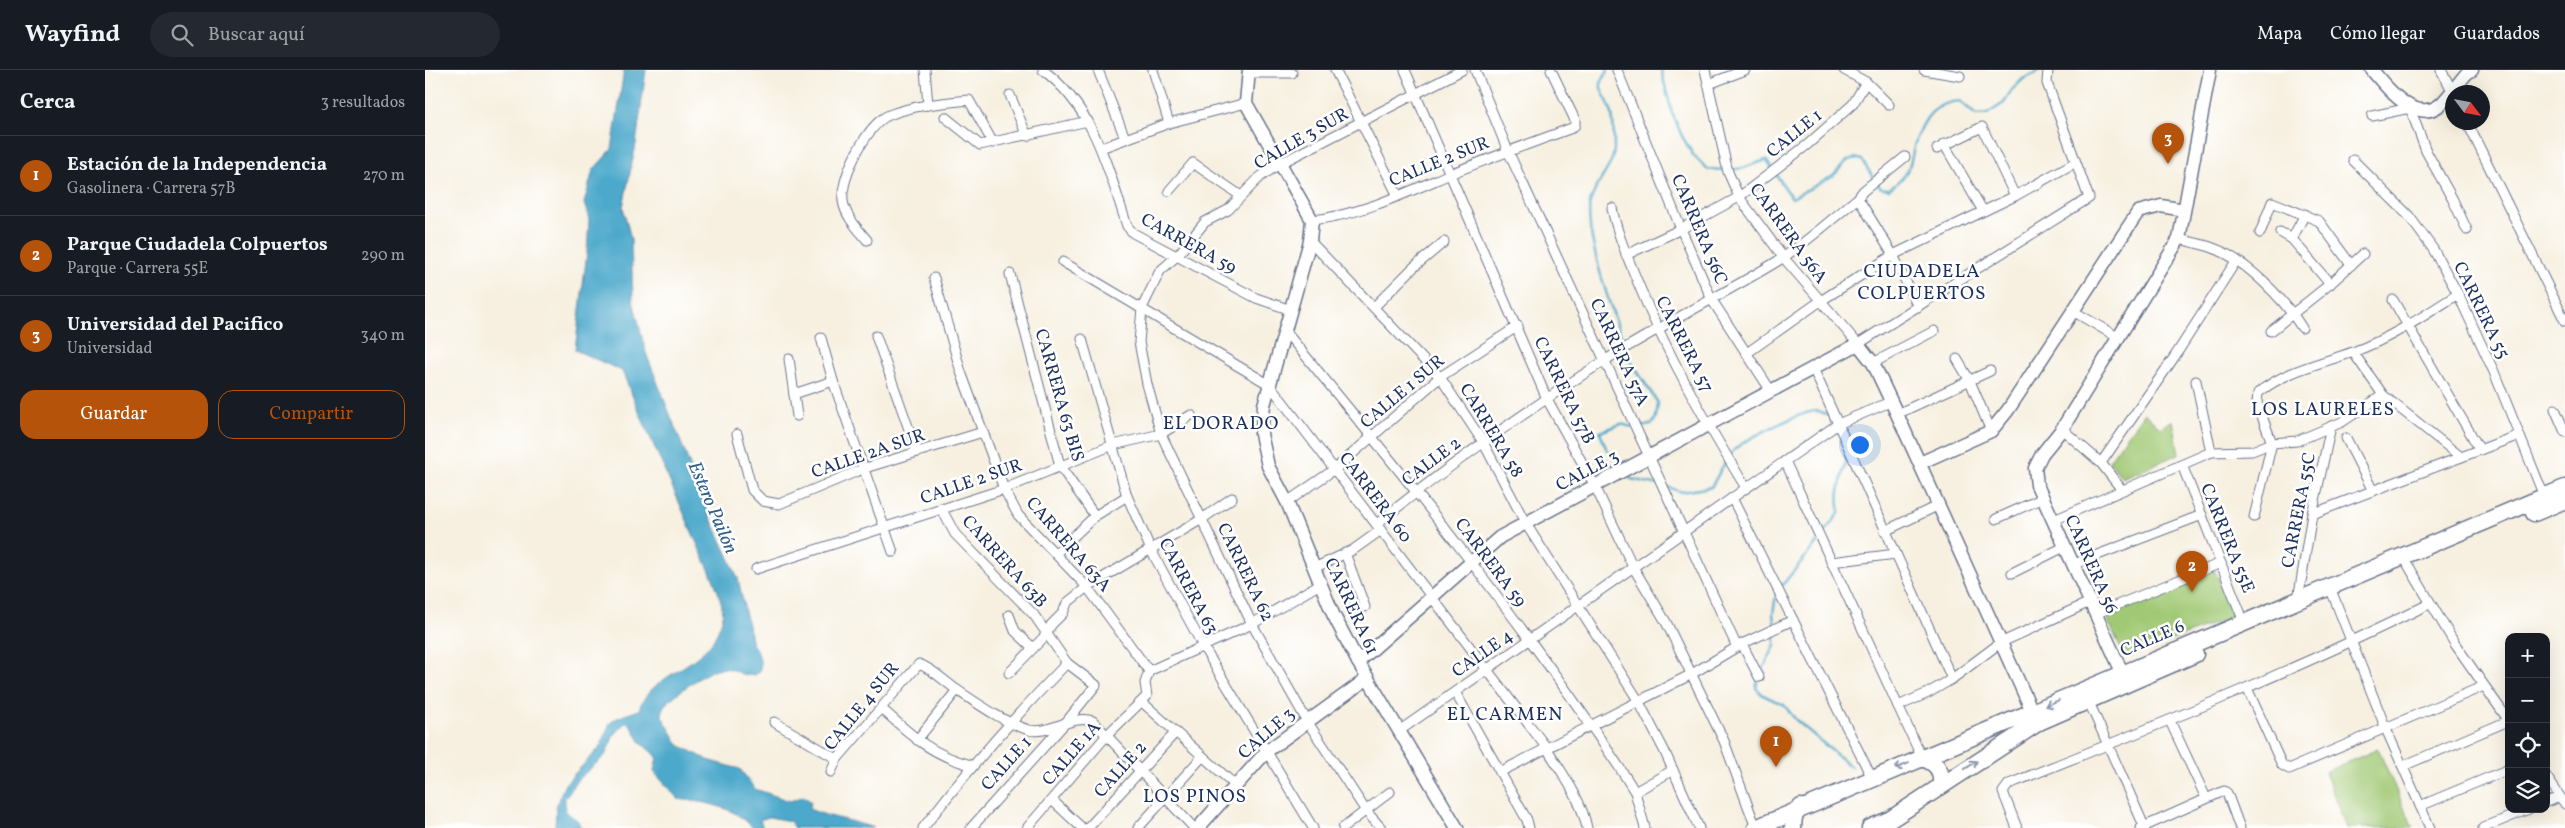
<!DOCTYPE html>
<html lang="es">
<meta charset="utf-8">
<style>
body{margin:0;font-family:Vollkorn,serif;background:#242831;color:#f1f3f6}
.controls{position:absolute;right:15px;bottom:15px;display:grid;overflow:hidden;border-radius:10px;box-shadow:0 5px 20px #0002}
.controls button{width:45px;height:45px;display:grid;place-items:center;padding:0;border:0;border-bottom:1px solid #363941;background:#171b24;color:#f1f3f6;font:25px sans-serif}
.compass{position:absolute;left:2020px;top:15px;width:45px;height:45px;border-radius:50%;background:#171b24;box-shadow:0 5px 20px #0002;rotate:122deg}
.you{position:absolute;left:1434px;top:374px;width:18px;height:18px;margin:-12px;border:4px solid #fff;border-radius:50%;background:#1a73e8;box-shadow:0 0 0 8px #1a73e833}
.badge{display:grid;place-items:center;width:32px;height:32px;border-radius:50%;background:#b45309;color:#fff;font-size:16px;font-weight:700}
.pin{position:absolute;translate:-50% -41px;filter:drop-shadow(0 1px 2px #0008)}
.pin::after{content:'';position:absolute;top:26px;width:18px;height:15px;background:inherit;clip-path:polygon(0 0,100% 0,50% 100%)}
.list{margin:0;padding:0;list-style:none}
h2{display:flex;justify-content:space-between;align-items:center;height:65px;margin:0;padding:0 20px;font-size:21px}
h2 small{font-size:16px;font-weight:400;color:#9ea1a6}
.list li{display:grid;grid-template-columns:32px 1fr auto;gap:15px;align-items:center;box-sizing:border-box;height:80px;padding:0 20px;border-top:1px solid #363941}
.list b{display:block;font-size:19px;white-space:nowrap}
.list p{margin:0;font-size:16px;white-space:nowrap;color:#9ea1a6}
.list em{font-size:16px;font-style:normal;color:#9ea1a6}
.actions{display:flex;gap:10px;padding:15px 20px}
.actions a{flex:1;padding:11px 0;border:1px solid #b45309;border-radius:15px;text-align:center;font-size:18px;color:#b45309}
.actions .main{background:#b45309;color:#fff}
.icon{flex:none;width:28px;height:28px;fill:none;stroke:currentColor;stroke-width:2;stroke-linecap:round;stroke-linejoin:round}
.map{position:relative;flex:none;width:2140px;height:758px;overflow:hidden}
header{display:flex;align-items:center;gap:30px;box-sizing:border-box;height:70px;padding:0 25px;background:#171b24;border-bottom:1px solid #363941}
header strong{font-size:24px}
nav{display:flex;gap:28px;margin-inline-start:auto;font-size:18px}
.search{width:350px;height:45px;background:#242831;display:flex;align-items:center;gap:12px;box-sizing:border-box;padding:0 18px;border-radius:28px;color:#9ea1a6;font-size:19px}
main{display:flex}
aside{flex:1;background:#171b24}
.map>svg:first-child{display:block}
</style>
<header>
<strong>Wayfind</strong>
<div class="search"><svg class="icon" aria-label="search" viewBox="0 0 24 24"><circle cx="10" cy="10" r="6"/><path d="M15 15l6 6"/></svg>Buscar aquí</div>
<nav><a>Mapa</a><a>Cómo llegar</a><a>Guardados</a></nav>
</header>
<main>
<aside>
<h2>Cerca<small>3 resultados</small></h2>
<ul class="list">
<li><span class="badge">1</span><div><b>Estación de la Independencia</b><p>Gasolinera · Carrera 57B</p></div><em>270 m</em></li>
<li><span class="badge">2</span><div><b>Parque Ciudadela Colpuertos</b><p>Parque · Carrera 55E</p></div><em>290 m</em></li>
<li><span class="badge">3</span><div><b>Universidad del Pacifico</b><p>Universidad</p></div><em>340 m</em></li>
</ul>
<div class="actions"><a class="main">Guardar</a><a>Compartir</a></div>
</aside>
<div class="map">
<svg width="2140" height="758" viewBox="0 0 2140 758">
<rect width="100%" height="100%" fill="#fff"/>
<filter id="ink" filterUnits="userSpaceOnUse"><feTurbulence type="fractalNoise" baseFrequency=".02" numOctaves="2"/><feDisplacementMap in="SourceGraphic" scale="10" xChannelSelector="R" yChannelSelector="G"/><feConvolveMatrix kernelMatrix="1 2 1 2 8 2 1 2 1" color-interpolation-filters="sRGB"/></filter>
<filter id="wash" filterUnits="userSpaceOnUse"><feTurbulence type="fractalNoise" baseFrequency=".0096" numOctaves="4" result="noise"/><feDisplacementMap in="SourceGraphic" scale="20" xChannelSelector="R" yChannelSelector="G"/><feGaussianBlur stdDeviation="1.12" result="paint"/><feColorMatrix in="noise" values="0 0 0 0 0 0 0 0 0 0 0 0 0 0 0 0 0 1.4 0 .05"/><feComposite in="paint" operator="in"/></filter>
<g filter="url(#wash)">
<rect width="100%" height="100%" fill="#f7f0e0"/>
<g fill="#a1c974" stroke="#5e7c69">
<polygon points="1719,343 1735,358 1748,350 1754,384 1697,408 1684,391"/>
<polygon points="1789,499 1809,546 1700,588 1680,544"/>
<polygon points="1953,679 1988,758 1921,758 1900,702"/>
</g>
<path fill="#4da9cb" stroke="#346c94" d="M199 0H221L211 74 198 137 206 169 208 230 221 283 284 444 313 508 327 574C335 583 336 590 335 602 316 613 313 594 291 599 281 602 246 627 240 635 237 638 238 642 237 646L254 675 283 690 315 699 330 719 365 731 379 726 386 732 384 739C405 748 427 750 448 758H369L365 751 344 747 335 750 338 758H328C307 735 282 733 253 729L229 702 232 687 216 673 205 654 200 653 189 665 180 686 153 709 140 728V741L153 751 156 758 140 755 136 758H130L131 735 140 714 175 677 185 653 194 647 214 640C222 607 275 598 291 565 293 559 298 550 298 543 295 517 280 493 270 469 246 413 220 358 197 301L150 280 162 182 164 150 159 133 168 100 187 79Z"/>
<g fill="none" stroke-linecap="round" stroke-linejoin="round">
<g stroke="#4da9cb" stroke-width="2.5">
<path d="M1183 0C1170 20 1177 18 1185 37 1189 47 1189 67 1189 78 1189 97 1170 112 1165 133 1159 164 1188 245 1200 276"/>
<polyline points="1236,0 1247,43 1257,66 1268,85 1282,99 1299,100"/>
<polyline points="1305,100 1318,98 1341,90 1367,128 1408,106 1422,91 1430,88 1437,90 1449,109"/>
<path d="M1452 114 1456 118 1464 119C1470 115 1477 110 1481 103 1487 94 1487 83 1490 73 1499 48 1508 33 1535 31L1551 45 1562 44 1579 33 1587 20 1598 9 1611 3 1613 0"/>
<path d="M1201 281 1202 286 1233 333C1231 350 1232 356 1213 357"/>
<polyline points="1196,396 1181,378 1175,362 1196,354 1207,357"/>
<polyline points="1202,404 1206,409 1234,415"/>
<path d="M1242 417 1257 422 1286 417C1294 405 1299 391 1309 380 1320 369 1374 343 1390 341 1395 340 1400 344 1404 346L1408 355"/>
<path d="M1397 465 1415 442C1409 415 1423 403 1421 379"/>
<polyline points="1355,518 1394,470"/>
<polyline points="1350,556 1348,544 1351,525"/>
<polyline points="1336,603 1350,576 1350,562"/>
<polyline points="1333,608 1331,618 1338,625 1359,635 1371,650 1426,697"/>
</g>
</g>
</g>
<g filter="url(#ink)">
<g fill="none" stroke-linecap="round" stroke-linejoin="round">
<g stroke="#68738c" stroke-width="11">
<g id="street">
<polyline points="500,0 503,35"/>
<path d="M618 0C669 38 683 98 702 156L708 163 831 228 866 240"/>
<polyline points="673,0 700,68"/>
<polyline points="728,0 744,53"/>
<polyline points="910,0 973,126"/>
<polyline points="980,0 1122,329 1170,416 1208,497 1241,552 1299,671 1331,758"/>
<polyline points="1050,0 1083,81 1312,577"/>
<polyline points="1192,0 1256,159 1287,230 1346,321"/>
<polyline points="1280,0 1303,102 1314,127 1358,187 1433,274 1664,128 1622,13 1623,0"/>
<polyline points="1419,0 1441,12 1464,35"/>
<polyline points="1499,0 1535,6"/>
<polyline points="2016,0 2028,22"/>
<polyline points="824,3 867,3"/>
<polyline points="1284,14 1320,0"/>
<polyline points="585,25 602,66"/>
<polyline points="1947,46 1985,38 2001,81 2028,130 2042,160"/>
<polyline points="520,47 555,75 663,51"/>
<polyline points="2042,52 2140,251"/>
<polyline points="1519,74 1558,141"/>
<polyline points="676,78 744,53 821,33"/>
<polyline points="1512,79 1557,57 1590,126"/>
<polyline points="1928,90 1984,146 2008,179 2033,224 2069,302 2119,426"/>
<polyline points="744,121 768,93 816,126"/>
<polyline points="1433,128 1468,185 1493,237"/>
<path d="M1187 138C1192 164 1203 188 1213 213 1242 285 1281 352 1321 418"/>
<path d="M887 150C935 145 981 123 1025 104 1065 88 1106 73 1147 58L1150 55V50L1126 0"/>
<polyline points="1855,162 1867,169 1905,214"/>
<polyline points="1835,163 1847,132 1894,151 1926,195"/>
<path d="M1754 169C1765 172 1777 174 1788 178 1820 189 1860 230 1877 258"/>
<polyline points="1867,169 1880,144"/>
<path d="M442 170C433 159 420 146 418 131 415 108 442 54 464 45 489 35 517 33 544 30L568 73"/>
<polyline points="885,171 1015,307 1058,372 1101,454 1213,630 1239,680 1274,758"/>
<polyline points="1201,185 1256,159 1314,127 1382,75 1428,34 1441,12"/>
<path d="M638 192 845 315 1121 677C1137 703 1156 728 1162 758"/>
<polyline points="585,204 635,396 670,446"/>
<polyline points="509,208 536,302 579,419 593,445 662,517 724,601"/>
<polyline points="1968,230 2055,380"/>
<polyline points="949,237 988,198 1019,172"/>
<polyline points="1648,241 1694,268"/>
<path d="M860 261C979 405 1097 550 1200 706L1210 722 1220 758"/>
<polyline points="1846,261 1905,214 1938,184"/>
<polyline points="451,266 492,382"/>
<polyline points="396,268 408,311 468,482"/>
<polyline points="657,269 702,426 726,480 779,578 888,758"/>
<polyline points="1928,282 1958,325 2036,387"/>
<polyline points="1322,283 1394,232 1468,185 1590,126 1649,93"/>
<polyline points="364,289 372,346"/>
<polyline points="1532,289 1545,311 1566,361"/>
<polyline points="1448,293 1509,261"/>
<polyline points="1388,298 1527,609"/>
<polyline points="1771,311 1786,382"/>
<polyline points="369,324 408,311"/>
<polyline points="2130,339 2140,362"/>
<polyline points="1472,344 1565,301"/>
<polyline points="1637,359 1676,393 1697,420"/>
<polyline points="312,364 327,420 338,431 354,434 440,398 558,362"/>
<polyline points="1921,368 1948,421"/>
<polyline points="1360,391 1497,688"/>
<polyline points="1676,393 1750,286 1811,191"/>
<polyline points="1757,395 1819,552"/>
<polyline points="1307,428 1447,708"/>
<polyline points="862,432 910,399 1015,307 1093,256"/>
<polyline points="516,438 530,464 609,545 642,593 671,615 642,651 546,758"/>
<polyline points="1887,444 2094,365"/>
<path d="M1829 447 1847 373 1832 333 1833 323C1861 300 1895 294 1928 282 1966 268 1999 246 2033 224"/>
<polyline points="1571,449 1618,428"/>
<polyline points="1629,450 1786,382 1827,381 1847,373 1872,371 1917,352 1958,325"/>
<path d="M952 454C1023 395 1100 342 1179 291 1236 255 1298 225 1356 189 1383 171 1408 148 1433 128L1438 121 1480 87"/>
<polyline points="1460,461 1512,436"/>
<polyline points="631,483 670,446 702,426"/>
<polyline points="920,483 940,537"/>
<polyline points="1406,492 1471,484"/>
<polyline points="1649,494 1777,445"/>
<polyline points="1983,495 2030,574 2084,651"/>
<polyline points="889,498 928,480 956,460"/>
<polyline points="331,499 579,419 688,375 736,364 766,345"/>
<polyline points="1587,503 1641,476"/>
<polyline points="1908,525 1961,659 2005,758"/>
<polyline points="1873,530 1887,444 1906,356"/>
<polyline points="1670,544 1796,493"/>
<polyline points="584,545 590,561 607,577"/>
<polyline points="1317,574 1334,607"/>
<polyline points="724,601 827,554 895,514"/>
<polyline points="584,603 622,564 626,555 638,543 642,533 662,517 777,449 807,428"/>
<polyline points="1822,618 1857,695 1864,699 2059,616"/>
<polyline points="1030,622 1102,750 1104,758"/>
<polyline points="1663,630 1720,758"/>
<polyline points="717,632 810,715"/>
<polyline points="1473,636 1503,623 1527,609 1575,573 1665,532"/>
<path d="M456 638C486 665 506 685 546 695"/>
<polyline points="1745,651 1781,728"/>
<polyline points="349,652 412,689"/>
<polyline points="974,661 1413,354 1465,332"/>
<polyline points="492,670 532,620"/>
<polyline points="1978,696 2083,651"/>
<path d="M406 702 412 689 494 594C508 599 520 612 532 620 553 634 580 653 604 660 625 665 646 644 668 651L769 758"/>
<polyline points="1075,702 1265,605 1317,574 1368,550"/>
<polyline points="2121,706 2140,734"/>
<polyline points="1210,722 1248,700"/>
<polyline points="627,730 657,758"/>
<polyline points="2121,732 2135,727"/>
<polyline points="1995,736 2084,699"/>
<path d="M498 758C544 698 589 647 642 593"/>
<polyline points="602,758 683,664 722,626 720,613 724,601"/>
<polyline points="663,758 750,663"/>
<polyline points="713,758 777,687"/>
<polyline points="918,758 965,722"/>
<polyline points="956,758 941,741 882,651 827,554 736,364 722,314 714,272 717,238 735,201 752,186 780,152 803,140 835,107 856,93 1037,0"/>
<path d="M1592 758 1578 722 1584 714C1726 658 1868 602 2004 534"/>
<polyline points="1716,758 1799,721 1802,723 1815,758"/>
<polyline points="2058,758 2104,739"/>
</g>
</g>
<g stroke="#68738c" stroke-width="15">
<g id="secondary">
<polyline points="824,0 821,33 887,150 885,171 839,335 836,364 843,396 862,432 908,544 933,592 1032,758"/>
<path d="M1947 0C1961 17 1992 57 2017 33 2026 24 2034 12 2042 3L2047 0"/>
<polyline points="1495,393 1566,361 1583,340 1713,142 1736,136 1759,140"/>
<polyline points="933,592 1075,467 1433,274 1448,293 1472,344 1607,641"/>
<polyline points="1697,602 1612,415 1610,398 1617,384 1637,359 1754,169 1785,0"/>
<polyline points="773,758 842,681 943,608"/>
</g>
</g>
<g stroke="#68738c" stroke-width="19">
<g id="highway">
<polyline points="2109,443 2140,430"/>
<path d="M1497 688C1511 692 1517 700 1516 714"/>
<polyline points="1331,758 2140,418"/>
<polyline points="1368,758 1369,746 1376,737"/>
<polyline points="1445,758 1466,749 1614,652 1770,584"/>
</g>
</g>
<use href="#street" stroke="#fff" stroke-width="9"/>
<use href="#secondary" stroke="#fff" stroke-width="12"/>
<use href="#highway" stroke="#fff" stroke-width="16"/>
</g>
<defs><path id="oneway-shaft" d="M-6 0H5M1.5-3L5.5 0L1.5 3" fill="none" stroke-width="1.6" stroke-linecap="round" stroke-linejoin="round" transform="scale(1.25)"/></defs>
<g stroke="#8d97ae">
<use href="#oneway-shaft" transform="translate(1627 633) rotate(157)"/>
<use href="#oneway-shaft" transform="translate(1546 695) rotate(-33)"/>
<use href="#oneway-shaft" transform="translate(1477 696) rotate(158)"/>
</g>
</g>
<g text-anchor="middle" stroke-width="5" stroke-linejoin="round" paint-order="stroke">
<g font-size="18" fill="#1b2f5e" stroke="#fff">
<text transform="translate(1369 63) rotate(-39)" y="6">CALLE 1</text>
<text transform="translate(876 68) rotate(-30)" y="6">CALLE 3 SUR</text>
<text transform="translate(1014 91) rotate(-22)" y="6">CALLE 2 SUR</text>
<text transform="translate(1275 159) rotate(67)" y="6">CARRERA 56C</text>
<text transform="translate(1364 163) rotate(54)" y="6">CARRERA 56A</text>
<text transform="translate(764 173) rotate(29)" y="6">CARRERA 59</text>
<text transform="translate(2057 240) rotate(64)" y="6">CARRERA 55</text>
<text transform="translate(1260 274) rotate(63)" y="6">CARRERA 57</text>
<text transform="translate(1195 282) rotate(65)" y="6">CARRERA 57A</text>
<text transform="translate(1140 320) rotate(64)" y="6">CARRERA 57B</text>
<text transform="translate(977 321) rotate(-40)" y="6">CALLE 1 SUR</text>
<text transform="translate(635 325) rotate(74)" y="6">CARRERA 63 BIS</text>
<text transform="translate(1067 360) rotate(59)" y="6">CARRERA 58</text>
<text transform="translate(443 383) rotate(-19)" y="6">CALLE 2A SUR</text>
<text transform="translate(1006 391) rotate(-37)" y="6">CALLE 2</text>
<text transform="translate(1162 400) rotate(-28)" y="6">CALLE 3</text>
<text transform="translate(546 411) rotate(-19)" y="6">CALLE 2 SUR</text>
<text transform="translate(951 427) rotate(53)" y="6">CARRERA 60</text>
<text transform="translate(1873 440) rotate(-79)" y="6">CARRERA 55C</text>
<text transform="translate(1803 468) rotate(68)" y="6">CARRERA 55E</text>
<text transform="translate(644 474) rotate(49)" y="6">CARRERA 63A</text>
<text transform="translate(580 491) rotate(48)" y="6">CARRERA 63B</text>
<text transform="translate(1066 492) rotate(53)" y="6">CARRERA 59</text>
<text transform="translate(1667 494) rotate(66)" y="6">CARRERA 56</text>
<text transform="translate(821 502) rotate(64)" y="6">CARRERA 62</text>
<text transform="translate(764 516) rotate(62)" y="6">CARRERA 63</text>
<text transform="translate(927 536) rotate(65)" y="6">CARRERA 61</text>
<text transform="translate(1727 568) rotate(-23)" y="6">CALLE 6</text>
<text transform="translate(1057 583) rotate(-35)" y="6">CALLE 4</text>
<text transform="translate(436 636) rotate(-51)" y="6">CALLE 4 SUR</text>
<text transform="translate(841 663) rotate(-41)" y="6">CALLE 3</text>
<text transform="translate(646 683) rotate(-49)" y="6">CALLE 1A</text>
<text transform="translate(581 693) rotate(-48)" y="6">CALLE 1</text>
<text transform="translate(695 699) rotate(-48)" y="6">CALLE 2</text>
</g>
<g font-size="19" letter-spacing="1" fill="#1b2f5e" stroke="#fff">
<text x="1497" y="207">CIUDADELA<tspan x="1497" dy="22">COLPUERTOS</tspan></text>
<text x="1898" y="345">LOS LAURELES</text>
<text x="796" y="359">EL DORADO</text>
<text x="1080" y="650">EL CARMEN</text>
<text x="770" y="732">LOS PINOS</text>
</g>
<g font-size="19" font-style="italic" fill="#2f608a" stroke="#fff">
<text transform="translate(289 437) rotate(67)" y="7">Estero Pailón</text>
</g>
</g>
</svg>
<div class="controls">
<button>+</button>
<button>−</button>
<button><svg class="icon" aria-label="locate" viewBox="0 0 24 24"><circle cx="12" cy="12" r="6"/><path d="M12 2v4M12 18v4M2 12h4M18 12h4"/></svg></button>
<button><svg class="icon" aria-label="layers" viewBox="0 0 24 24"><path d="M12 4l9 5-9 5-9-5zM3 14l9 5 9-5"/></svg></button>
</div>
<svg class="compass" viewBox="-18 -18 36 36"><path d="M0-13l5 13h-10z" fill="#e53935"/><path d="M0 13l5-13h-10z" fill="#9ea1a6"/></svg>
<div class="you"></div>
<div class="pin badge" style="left:1351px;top:697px">1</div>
<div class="pin badge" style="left:1767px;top:522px">2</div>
<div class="pin badge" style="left:1743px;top:94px">3</div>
</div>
</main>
